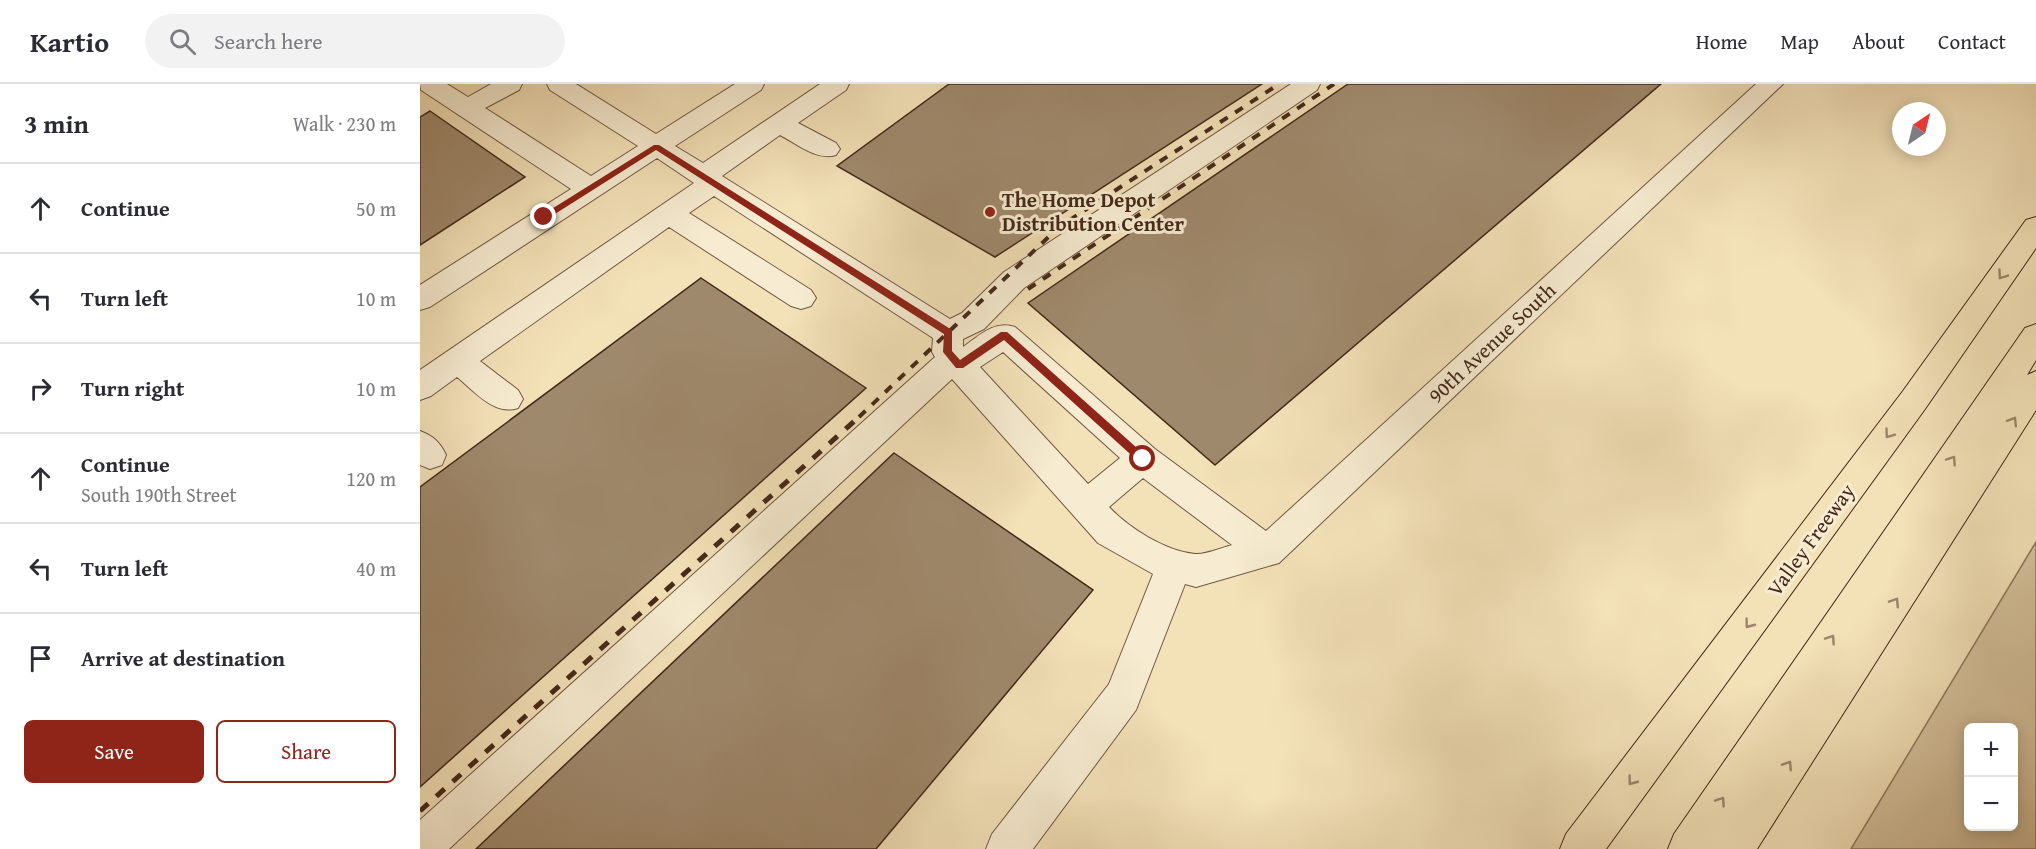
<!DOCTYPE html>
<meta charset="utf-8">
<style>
body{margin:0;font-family:"Gentium Book Plus",serif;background:#f2f2f3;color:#2b2b33}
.controls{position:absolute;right:18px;bottom:18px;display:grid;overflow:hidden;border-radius:9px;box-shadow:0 3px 15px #0003}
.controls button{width:54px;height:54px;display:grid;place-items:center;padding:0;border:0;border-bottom:2px solid #e1e1e2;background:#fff;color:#2b2b33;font:30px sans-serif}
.compass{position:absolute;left:1472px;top:18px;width:54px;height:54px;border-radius:50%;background:#fff;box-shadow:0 3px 15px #0003;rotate:35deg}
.stop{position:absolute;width:18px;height:18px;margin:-14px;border:4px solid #8f2418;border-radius:50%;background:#fff}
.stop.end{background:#8f2418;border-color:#fff;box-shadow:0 2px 6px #0008}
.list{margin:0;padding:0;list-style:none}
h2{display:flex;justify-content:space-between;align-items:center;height:78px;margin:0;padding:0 24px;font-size:26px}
h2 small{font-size:20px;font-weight:400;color:#7c7c81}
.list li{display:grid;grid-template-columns:39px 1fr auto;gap:18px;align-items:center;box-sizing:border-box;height:90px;padding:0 24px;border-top:2px solid #e1e1e2}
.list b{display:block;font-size:22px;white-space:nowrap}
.list p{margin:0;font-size:20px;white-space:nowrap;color:#7c7c81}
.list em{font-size:20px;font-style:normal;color:#7c7c81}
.actions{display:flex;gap:12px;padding:18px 24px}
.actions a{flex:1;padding:14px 0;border:2px solid #8f2418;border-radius:9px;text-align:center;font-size:21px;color:#8f2418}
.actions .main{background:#8f2418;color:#fff}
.icon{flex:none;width:33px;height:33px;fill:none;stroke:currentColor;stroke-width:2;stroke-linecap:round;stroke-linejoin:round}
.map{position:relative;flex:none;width:1616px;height:765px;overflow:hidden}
header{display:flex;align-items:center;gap:36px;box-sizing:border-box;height:84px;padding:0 30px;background:#fff;border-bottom:2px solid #e1e1e2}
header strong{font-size:28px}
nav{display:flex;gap:33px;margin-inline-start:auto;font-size:21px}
.search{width:420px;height:54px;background:#f2f2f3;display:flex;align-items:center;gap:15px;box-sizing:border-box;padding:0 21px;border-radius:33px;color:#7c7c81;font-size:22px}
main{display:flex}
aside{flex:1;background:#fff}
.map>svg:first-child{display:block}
</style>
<header>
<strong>Kartio</strong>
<div class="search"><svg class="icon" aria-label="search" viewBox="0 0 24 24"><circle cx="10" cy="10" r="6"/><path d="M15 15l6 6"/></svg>Search here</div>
<nav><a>Home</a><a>Map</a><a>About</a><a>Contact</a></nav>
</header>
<main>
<aside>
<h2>3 min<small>Walk · 230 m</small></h2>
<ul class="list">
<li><svg class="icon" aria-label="ahead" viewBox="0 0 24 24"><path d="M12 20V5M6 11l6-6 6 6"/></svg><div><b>Continue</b></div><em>50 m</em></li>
<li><svg class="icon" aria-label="left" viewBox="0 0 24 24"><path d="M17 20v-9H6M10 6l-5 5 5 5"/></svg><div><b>Turn left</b></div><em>10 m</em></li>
<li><svg class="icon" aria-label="right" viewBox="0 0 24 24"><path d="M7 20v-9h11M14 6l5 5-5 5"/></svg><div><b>Turn right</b></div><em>10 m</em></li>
<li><svg class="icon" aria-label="ahead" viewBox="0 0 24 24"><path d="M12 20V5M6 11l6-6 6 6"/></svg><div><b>Continue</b><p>South 190th Street</p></div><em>120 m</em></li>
<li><svg class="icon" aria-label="left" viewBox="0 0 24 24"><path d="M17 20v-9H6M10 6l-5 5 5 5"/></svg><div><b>Turn left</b></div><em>40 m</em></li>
<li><svg class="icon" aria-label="arrive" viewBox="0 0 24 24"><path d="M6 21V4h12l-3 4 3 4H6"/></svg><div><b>Arrive at destination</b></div></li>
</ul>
<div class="actions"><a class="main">Save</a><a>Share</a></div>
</aside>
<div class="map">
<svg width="1616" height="765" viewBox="0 0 1616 765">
<rect width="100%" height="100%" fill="#f3e1b8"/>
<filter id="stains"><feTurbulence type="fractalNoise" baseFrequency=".00333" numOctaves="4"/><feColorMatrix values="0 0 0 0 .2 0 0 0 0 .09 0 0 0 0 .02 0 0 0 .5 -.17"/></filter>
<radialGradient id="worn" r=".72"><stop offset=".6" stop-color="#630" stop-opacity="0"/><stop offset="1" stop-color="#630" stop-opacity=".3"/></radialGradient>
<path fill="#d5c29d" stroke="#8c765c" stroke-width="1.5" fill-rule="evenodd" d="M1616 458V765H1431ZM1548 644H1594V742H1548Z"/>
<g fill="#9f896c" stroke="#44291a" stroke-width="1.5">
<polygon points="529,0 842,0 575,173 417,82"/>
<polygon points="928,0 1241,0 795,381 608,219"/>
<polygon points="10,27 105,93 0,161 0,33"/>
<polygon points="281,194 446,304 0,703 0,403"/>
<polygon points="474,369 673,506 456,765 56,765"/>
</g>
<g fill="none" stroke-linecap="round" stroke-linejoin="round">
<g stroke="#705742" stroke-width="2">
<g id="minor">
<path d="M0 0H27L48 13 71 0H102L99 6 65 24 171 92 218 62 130 6 127 0H156L236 50 315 0H344L341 6 255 62 283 79 400 0H429L426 6 378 39 416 59 420 65 416 71C397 77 377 60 360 51L302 92 530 235 542 229 584 188 871 0H900L897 6 604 204 564 245 543 255V263C559 252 574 236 595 243L735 365 846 447 1336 0H1363L859 479 776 503 765 500 716 626 613 765H566L572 750 689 600 733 490 678 459 532 295 29 765H0V736L515 273 512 268 513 254 294 112 269 129 391 206 396 214 391 222 381 225 371 222 249 143 60 277 98 306 103 315 98 324C75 332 55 308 37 293L11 312 0 316V286L274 99 237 74 10 223 0 226V201L151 105 1 6ZM583 268 700 374 668 400 560 283ZM723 394 812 461C801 464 785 471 775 470 745 467 709 444 689 423Z"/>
<path d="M0 347C13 352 20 358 26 371L22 381 10 385 0 381Z"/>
</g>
</g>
<g stroke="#44291a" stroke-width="2">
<g id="highway">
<polygon points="1616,133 1616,164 1505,325 1186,765 1140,765 1146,750 1483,307 1606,136"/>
<polygon points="1616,240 1616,276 1607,291 1616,287 1616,326 1337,765 1248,765 1254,750 1605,244"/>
</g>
</g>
<use href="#minor" fill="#f7ecd1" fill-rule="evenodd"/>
<use href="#highway" fill="#f3e1b8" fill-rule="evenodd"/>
<g stroke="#44291a" stroke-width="4" stroke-dasharray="9 9" stroke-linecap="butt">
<polyline points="608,205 914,0"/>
<polyline points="439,333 639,143 859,0"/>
</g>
<polyline stroke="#44291a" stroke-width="5" stroke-dasharray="11 11" stroke-linecap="butt" points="0,727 440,332"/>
</g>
<defs><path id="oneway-chevron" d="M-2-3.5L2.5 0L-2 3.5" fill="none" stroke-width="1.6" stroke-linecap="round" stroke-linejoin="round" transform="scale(1.5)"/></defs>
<g stroke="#9c8569">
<use href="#oneway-chevron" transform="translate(1582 191) rotate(125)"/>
<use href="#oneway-chevron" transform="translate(1593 337) rotate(-58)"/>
<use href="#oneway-chevron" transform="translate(1469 350) rotate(126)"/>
<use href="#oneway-chevron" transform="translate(1532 376) rotate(-56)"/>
<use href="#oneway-chevron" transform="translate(1475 518) rotate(-57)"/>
<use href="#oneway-chevron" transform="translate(1329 540) rotate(127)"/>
<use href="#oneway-chevron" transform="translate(1411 555) rotate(-56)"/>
<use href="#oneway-chevron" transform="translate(1368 681) rotate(-57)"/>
<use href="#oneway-chevron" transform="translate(1212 697) rotate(127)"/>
<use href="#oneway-chevron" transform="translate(1301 717) rotate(-56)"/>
</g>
<polygon fill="#8f2418" points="234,61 239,61 532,246 532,267 540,276 581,248 587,248 726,372 726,378 719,378 584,256 543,284 536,284 523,268 524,250 236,66 127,135 122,135 122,131"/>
<circle fill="#8f2418" stroke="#f7ecd1" stroke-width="2" cx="570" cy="128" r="6"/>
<g text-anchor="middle" stroke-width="6" stroke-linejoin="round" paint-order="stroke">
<g font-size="21" font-weight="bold" fill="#44291a" stroke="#f7ecd1" text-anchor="start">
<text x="582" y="123">The Home Depot<tspan x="582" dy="24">Distribution Center</tspan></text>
</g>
<g font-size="21" fill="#44291a" stroke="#f7ecd1">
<text transform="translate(1072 259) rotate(-43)" y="7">90th Avenue South</text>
<text transform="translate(1391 456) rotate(-54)" y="7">Valley Freeway</text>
</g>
</g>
<rect width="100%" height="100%" filter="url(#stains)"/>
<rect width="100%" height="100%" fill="url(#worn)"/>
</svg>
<div class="controls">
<button>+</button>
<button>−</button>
</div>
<svg class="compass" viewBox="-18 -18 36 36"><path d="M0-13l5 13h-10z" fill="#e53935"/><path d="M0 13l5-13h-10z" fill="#7c7c81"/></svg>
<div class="stop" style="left:723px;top:375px"></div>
<div class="stop end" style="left:124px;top:133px"></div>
</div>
</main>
